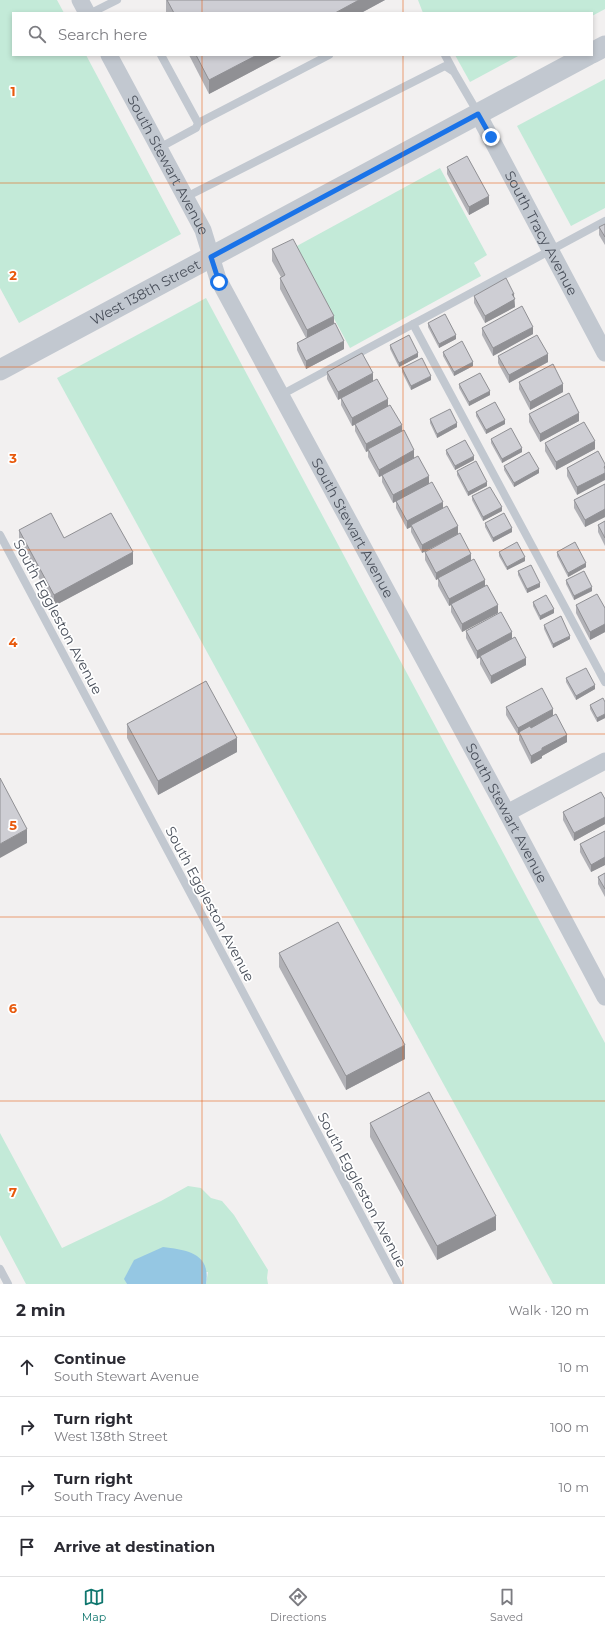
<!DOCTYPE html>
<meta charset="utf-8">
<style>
body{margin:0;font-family:Montserrat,sans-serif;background:#f2f2f3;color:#2b2b33}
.stop{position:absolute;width:12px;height:12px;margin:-9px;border:3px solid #1a73e8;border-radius:50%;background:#fff}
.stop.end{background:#1a73e8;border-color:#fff;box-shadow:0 1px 4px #0008}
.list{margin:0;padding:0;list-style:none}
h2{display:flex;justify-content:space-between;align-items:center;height:52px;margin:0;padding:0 16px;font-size:17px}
h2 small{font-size:13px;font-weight:400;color:#7c7c81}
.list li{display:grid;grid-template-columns:26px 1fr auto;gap:12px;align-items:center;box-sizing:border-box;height:60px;padding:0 16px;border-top:1px solid #e1e1e2}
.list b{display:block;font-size:15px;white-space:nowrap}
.list p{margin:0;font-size:13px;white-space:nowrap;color:#7c7c81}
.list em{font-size:13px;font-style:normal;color:#7c7c81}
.icon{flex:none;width:22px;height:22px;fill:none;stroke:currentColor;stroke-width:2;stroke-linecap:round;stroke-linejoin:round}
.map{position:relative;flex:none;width:605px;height:1284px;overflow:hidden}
.search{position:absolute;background:#fff;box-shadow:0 2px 6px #0003;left:12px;right:12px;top:12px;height:44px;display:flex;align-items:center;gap:10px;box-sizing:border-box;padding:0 14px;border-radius:0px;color:#7c7c81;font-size:15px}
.sheet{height:292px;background:#fff}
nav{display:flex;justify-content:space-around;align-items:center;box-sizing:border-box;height:56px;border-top:1px solid #e1e1e2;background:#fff;font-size:11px;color:#7c7c81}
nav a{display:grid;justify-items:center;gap:2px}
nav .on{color:#0f766e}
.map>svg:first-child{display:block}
</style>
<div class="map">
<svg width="605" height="1284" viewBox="0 0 605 1284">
<rect width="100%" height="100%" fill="#f2f0f0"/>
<g fill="#c3ead8">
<polygon points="0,0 57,0 64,13 13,13 13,55 86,55 181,234 19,323 0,288"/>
<polygon points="418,0 605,0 605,9 592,16 592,13 423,13"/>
<polygon points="455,55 520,55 470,82"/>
<polygon points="605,79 605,208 571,226 517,126"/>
<polygon points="440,168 487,255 474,263 481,276 350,348 295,247"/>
<polygon points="206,298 605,1043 605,1284 553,1284 57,378"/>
<polygon points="0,1133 62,1248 161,1201 188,1186 201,1188 211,1198 222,1201 234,1215 268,1270 267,1278 268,1284 206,1284 208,1272 125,1279 127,1284 26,1284 0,1235"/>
</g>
<path fill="#95c7e3" d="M163 1247C187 1250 211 1253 206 1284H127L124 1279 134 1260Z"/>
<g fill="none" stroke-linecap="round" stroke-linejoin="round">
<g stroke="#c2c8d0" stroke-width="8">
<polyline points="91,13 117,0"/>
<polyline points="445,55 453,70"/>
<polyline points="198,123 329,55"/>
<polyline points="159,148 196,128 198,123 161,55"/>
<polyline points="186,197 445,66 454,72 478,113"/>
<polyline points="413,324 605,682"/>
<polyline points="281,395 605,221"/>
<polyline points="0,535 398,1284"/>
<polyline points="0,1269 8,1284"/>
</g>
<g stroke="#c2c8d0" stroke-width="17">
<polyline points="80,0 87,13"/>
<path id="s1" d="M109 55 203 230 218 279 507 813 605 997"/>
<path id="s2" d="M478 114 605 353"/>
<polyline points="507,813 605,761"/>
</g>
<g stroke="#c2c8d0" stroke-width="21">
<polyline points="592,53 605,46"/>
<path id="s3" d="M0 370 588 55"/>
</g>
</g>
<g fill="#b1b1b6">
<polygon points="166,0 385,0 361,13 166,13"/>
<polygon points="189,55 283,55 209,94"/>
<polygon points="447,167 489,204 469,215 447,174"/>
<polygon points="605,224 605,245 599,235 599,227"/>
<polygon points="272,249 334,324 344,349 306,369 297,350 297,343 306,338 280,289 280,278 281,277 272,261"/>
<polygon points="474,296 514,298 515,307 485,323 474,303"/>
<polygon points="428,323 456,339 439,348 428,327"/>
<polygon points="482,328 533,334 493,356 482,335"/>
<polygon points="390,345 418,357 399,367 390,349"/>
<polygon points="443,352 473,366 454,376 443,356"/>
<polygon points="498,356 548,362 509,383 498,363"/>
<polygon points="402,368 431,380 411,390 402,372"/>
<polygon points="327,372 373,381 402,431 414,457 429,484 458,534 422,553 411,532 411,527 407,529 396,508 396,501 393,503 382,482 382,476 379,477 368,457 368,451 366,452 355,431 355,425 352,426 341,405 341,398 338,400 327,379"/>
<polygon points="519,382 563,392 530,410 519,389"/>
<polygon points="459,384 490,395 469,406 459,388"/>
<polygon points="476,412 505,424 486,434 476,416"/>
<polygon points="529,414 579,421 540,442 529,422"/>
<polygon points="430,419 457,427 437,438 430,423"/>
<polygon points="491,439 522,452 502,463 491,443"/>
<polygon points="545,443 595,449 556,470 545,451"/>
<polygon points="446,450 474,460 455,470 446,454"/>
<polygon points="598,451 577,495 567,476 567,468"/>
<polygon points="504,466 539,473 514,487 504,470"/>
<polygon points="457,471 487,486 468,496 457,475"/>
<polygon points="605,484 605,517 585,527 574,508 574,500"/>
<polygon points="472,496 502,511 483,521 472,500"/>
<polygon points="605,521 605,546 598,532 598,525"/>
<polygon points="485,523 512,532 493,542 485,527"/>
<polygon points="19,530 64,538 133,564 54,606 19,541"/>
<polygon points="425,552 471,561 485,586 498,613 462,632 451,612 451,605 449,606 438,586 438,579 436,580 425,560"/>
<polygon points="499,552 525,561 507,570 499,556"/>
<polygon points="557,552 586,567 568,577 557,556"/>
<polygon points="518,571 540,587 527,593 518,575"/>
<polygon points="566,580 592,591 574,600 566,584"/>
<polygon points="533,602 554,613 540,620 533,606"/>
<polygon points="576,605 605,608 605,632 590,640 576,613"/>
<polygon points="544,625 570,639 553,648 544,629"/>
<polygon points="466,631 512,638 526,665 491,684 480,664 480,657 477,659 466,638"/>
<polygon points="566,678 595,689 576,700 566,682"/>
<polygon points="605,702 605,718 597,722 590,709 590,705"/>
<polygon points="506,707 553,716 567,742 542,756 542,758 531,764 519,740 519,735 518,735 506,715"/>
<polygon points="127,724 237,752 158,795 127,738"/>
<polygon points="605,799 605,824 574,841 563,820 563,812"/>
<polygon points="605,831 605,865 591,872 580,852 580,844"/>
<polygon points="605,873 605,897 598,884 598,877"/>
<polygon points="279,953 405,1059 346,1090 279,967"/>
<polygon points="370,1123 496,1230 437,1260 370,1137"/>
</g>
<g fill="#909094">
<polygon points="359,0 385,0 361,13 335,13"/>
<polygon points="257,55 283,55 209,94 209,80"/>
<polygon points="489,196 489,204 469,215 469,207"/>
<polygon points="512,294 514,294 515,307 485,323 485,316"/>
<polygon points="334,316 334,327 307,341 307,330"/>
<polygon points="533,327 533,334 493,356 493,348"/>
<polygon points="456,335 456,339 439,348 439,344"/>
<polygon points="344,341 344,349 306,369 306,361"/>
<polygon points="418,353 418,357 399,367 399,363"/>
<polygon points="548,354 548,362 509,383 509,375"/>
<polygon points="473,362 473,366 454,376 454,372"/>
<polygon points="373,373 373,381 338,400 338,392"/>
<polygon points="431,376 431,380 411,390 411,386"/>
<polygon points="563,384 563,392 530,410 530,402"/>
<polygon points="490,391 490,395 469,406 469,402"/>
<polygon points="388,399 388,407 352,426 352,418"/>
<polygon points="579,413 579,421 540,442 540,434"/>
<polygon points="505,420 505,424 486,434 486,430"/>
<polygon points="457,423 457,427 437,438 437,434"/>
<polygon points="402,425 402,433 368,449 368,451 366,452 366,444"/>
<polygon points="595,441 595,449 556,470 556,462"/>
<polygon points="522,448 522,452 502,463 502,459"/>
<polygon points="414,450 414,458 379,477 379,470"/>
<polygon points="474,456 474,460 455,470 455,466"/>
<polygon points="605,466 605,480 577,495 577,487"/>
<polygon points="539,469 539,473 514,487 514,483"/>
<polygon points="429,476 429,484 393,503 393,495"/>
<polygon points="487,482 487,486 468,496 468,492"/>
<polygon points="443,502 443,510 411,525 411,527 407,529 407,521"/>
<polygon points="502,507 502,511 483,521 483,517"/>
<polygon points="605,509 605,517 585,527 585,520"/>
<polygon points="458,526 458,534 422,553 422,545"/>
<polygon points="512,528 512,532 493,542 493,538"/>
<polygon points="133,552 133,564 54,606 54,595"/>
<polygon points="471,554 471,561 436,580 436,573"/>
<polygon points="525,557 525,561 507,570 507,567"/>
<polygon points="586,563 586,567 568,577 568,573"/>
<polygon points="485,580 485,587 451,604 451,605 449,606 449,599"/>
<polygon points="540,583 540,587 527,593 527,589"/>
<polygon points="592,587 592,591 574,600 574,596"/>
<polygon points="498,605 498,613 462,632 462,624"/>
<polygon points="554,609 554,613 540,620 540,616"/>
<polygon points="605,624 605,632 590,640 590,632"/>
<polygon points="512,632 512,640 477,659 477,651"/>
<polygon points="570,636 570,639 553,648 553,644"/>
<polygon points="526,658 526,665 491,684 491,676"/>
<polygon points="595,685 595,689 576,700 576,696"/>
<polygon points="553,709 553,716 520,734 519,732 519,735 518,735 518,728"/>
<polygon points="605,714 605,718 597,722 597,718"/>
<polygon points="567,735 567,742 542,756 542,758 531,764 531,756 542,748"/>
<polygon points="237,738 237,752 158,795 158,781"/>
<polygon points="605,817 605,824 574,841 574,833"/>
<polygon points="27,829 27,843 0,858 0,844"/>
<polygon points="605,857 605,865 591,872 591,865"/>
<polygon points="405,1045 405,1059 346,1090 346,1076"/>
<polygon points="496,1216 496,1230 437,1260 437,1246"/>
</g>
<g fill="#ceced4" stroke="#909094">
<polygon points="167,0 359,0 335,13 174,13"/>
<polygon points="196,55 257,55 209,80"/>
<polygon points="467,156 489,196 469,207 447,167"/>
<polygon points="605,224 605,237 599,227"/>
<polygon points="293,239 334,316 307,330 280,278 285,275 272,249"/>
<polygon points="506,278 514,294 512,294 515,299 485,316 474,296"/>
<polygon points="522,306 533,327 493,348 482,328"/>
<polygon points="445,314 456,335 439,344 428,323"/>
<polygon points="335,323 344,341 306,361 297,343"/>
<polygon points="409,335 418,353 399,363 390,345"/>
<polygon points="537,335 548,354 509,375 498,356"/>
<polygon points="462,341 473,362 454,372 443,352"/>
<polygon points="362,353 373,373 338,392 327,372"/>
<polygon points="422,358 431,376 411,386 402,368"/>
<polygon points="553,364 563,384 530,402 519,382"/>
<polygon points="480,373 490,391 469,402 459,384"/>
<polygon points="377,379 388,399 352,418 341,398"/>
<polygon points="569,393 579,413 540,434 529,414"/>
<polygon points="495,402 505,420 486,430 476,412"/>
<polygon points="390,405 402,425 366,444 355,424"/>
<polygon points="450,409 457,423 437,434 430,419"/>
<polygon points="584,422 595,441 556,462 545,443"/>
<polygon points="511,428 522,448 502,459 491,439"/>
<polygon points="404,430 414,450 379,470 368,449"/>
<polygon points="465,440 474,456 455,466 446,450"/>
<polygon points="598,451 605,464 605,466 604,467 605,469 605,473 577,487 567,468"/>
<polygon points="529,452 539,469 514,483 504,466"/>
<polygon points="418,456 429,476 393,495 382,475"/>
<polygon points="476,461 487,482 468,492 457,471"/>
<polygon points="432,482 443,502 407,521 396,501"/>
<polygon points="605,484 605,509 585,520 574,500"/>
<polygon points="490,487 502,507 483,517 472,496"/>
<polygon points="447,506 458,526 422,545 411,525"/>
<polygon points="51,513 64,538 111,513 133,552 54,595 19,530"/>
<polygon points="504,513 512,528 493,538 485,523"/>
<polygon points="605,521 605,538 598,525"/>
<polygon points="460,533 471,554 436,573 425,552"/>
<polygon points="517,542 525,557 507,567 499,552"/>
<polygon points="575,542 586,563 568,573 557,552"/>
<polygon points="474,559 485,580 449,599 438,578"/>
<polygon points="531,565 540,583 527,589 518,571"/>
<polygon points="584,571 592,587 574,596 566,580"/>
<polygon points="487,585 498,605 462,624 451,604"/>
<polygon points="597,594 605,608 605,624 590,632 576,605"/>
<polygon points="546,595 554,609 540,616 533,602"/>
<polygon points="501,612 512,632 477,651 466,631"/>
<polygon points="561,616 570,636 553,644 544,625"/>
<polygon points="515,637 526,658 491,676 480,656"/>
<polygon points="586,668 595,685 576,696 566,678"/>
<polygon points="206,681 237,738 158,781 127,724"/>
<polygon points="542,688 553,709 518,728 506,707"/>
<polygon points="603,698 605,702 605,714 597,718 590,705"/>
<polygon points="556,714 567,735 542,748 542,750 531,756 519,732 530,726 531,728"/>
<polygon points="0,778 27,829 0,844"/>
<polygon points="601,792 605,799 605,817 574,833 563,812"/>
<polygon points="605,831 605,857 591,865 580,844"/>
<polygon points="605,873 605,889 598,877"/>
<polygon points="338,922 405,1045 346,1076 279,953"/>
<polygon points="429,1092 496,1216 437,1246 370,1123"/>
</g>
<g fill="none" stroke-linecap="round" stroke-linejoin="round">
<polyline stroke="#1a73e8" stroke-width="5" points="219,282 211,257 478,114 491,137"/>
</g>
<path fill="none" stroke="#e8590c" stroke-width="1" stroke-opacity="0.55" d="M202 0V13M403 0V13M202 55V1284M403 55V1284M0 183H605M0 367H605M0 550H605M0 734H605M0 917H605M0 1101H605"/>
<g text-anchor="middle" stroke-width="3.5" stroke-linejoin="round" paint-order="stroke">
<g font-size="14" fill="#4a505b" stroke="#fff">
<text dy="5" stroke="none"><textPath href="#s1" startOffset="125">South Stewart Avenue</textPath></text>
<text dy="5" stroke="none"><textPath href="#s2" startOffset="135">South Tracy Avenue</textPath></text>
<text dy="5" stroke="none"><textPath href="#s3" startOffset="165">West 138th Street</textPath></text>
<text dy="5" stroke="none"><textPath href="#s1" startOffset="533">South Stewart Avenue</textPath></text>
<text transform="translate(58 617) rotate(62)" y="5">South Eggleston Avenue</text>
<text dy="5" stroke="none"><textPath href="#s1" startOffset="857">South Stewart Avenue</textPath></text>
<text transform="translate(210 904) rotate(62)" y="5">South Eggleston Avenue</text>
<text transform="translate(362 1190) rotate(62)" y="5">South Eggleston Avenue</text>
</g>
</g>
<g font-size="13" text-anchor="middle" font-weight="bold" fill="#e8590c" stroke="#fff" stroke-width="3.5" stroke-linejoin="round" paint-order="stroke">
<text x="13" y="96">1</text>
<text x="13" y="280">2</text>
<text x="13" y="463">3</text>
<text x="13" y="647">4</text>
<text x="13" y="830">5</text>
<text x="13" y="1013">6</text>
<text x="13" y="1197">7</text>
</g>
</svg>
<div class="stop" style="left:219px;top:282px"></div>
<div class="stop end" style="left:491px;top:137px"></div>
<div class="search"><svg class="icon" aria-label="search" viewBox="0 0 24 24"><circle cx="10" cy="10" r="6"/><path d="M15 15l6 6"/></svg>Search here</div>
</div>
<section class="sheet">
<h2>2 min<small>Walk · 120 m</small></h2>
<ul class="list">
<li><svg class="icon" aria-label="ahead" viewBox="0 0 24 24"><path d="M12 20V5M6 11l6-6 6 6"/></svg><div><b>Continue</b><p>South Stewart Avenue</p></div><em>10 m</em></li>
<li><svg class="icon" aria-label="right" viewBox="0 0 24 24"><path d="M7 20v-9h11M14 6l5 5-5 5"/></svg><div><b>Turn right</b><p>West 138th Street</p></div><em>100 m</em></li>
<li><svg class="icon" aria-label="right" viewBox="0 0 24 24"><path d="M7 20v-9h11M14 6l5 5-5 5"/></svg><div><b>Turn right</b><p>South Tracy Avenue</p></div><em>10 m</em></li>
<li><svg class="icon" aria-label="arrive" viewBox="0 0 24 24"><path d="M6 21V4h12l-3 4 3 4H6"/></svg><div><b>Arrive at destination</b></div></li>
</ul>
</section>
<nav>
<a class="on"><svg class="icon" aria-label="map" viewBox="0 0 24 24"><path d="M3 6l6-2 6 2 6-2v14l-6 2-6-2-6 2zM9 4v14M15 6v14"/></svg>Map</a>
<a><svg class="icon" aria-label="directions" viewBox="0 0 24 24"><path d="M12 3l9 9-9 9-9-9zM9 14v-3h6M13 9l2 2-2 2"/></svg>Directions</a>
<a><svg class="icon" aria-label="saved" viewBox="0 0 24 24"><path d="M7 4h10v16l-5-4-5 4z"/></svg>Saved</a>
</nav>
